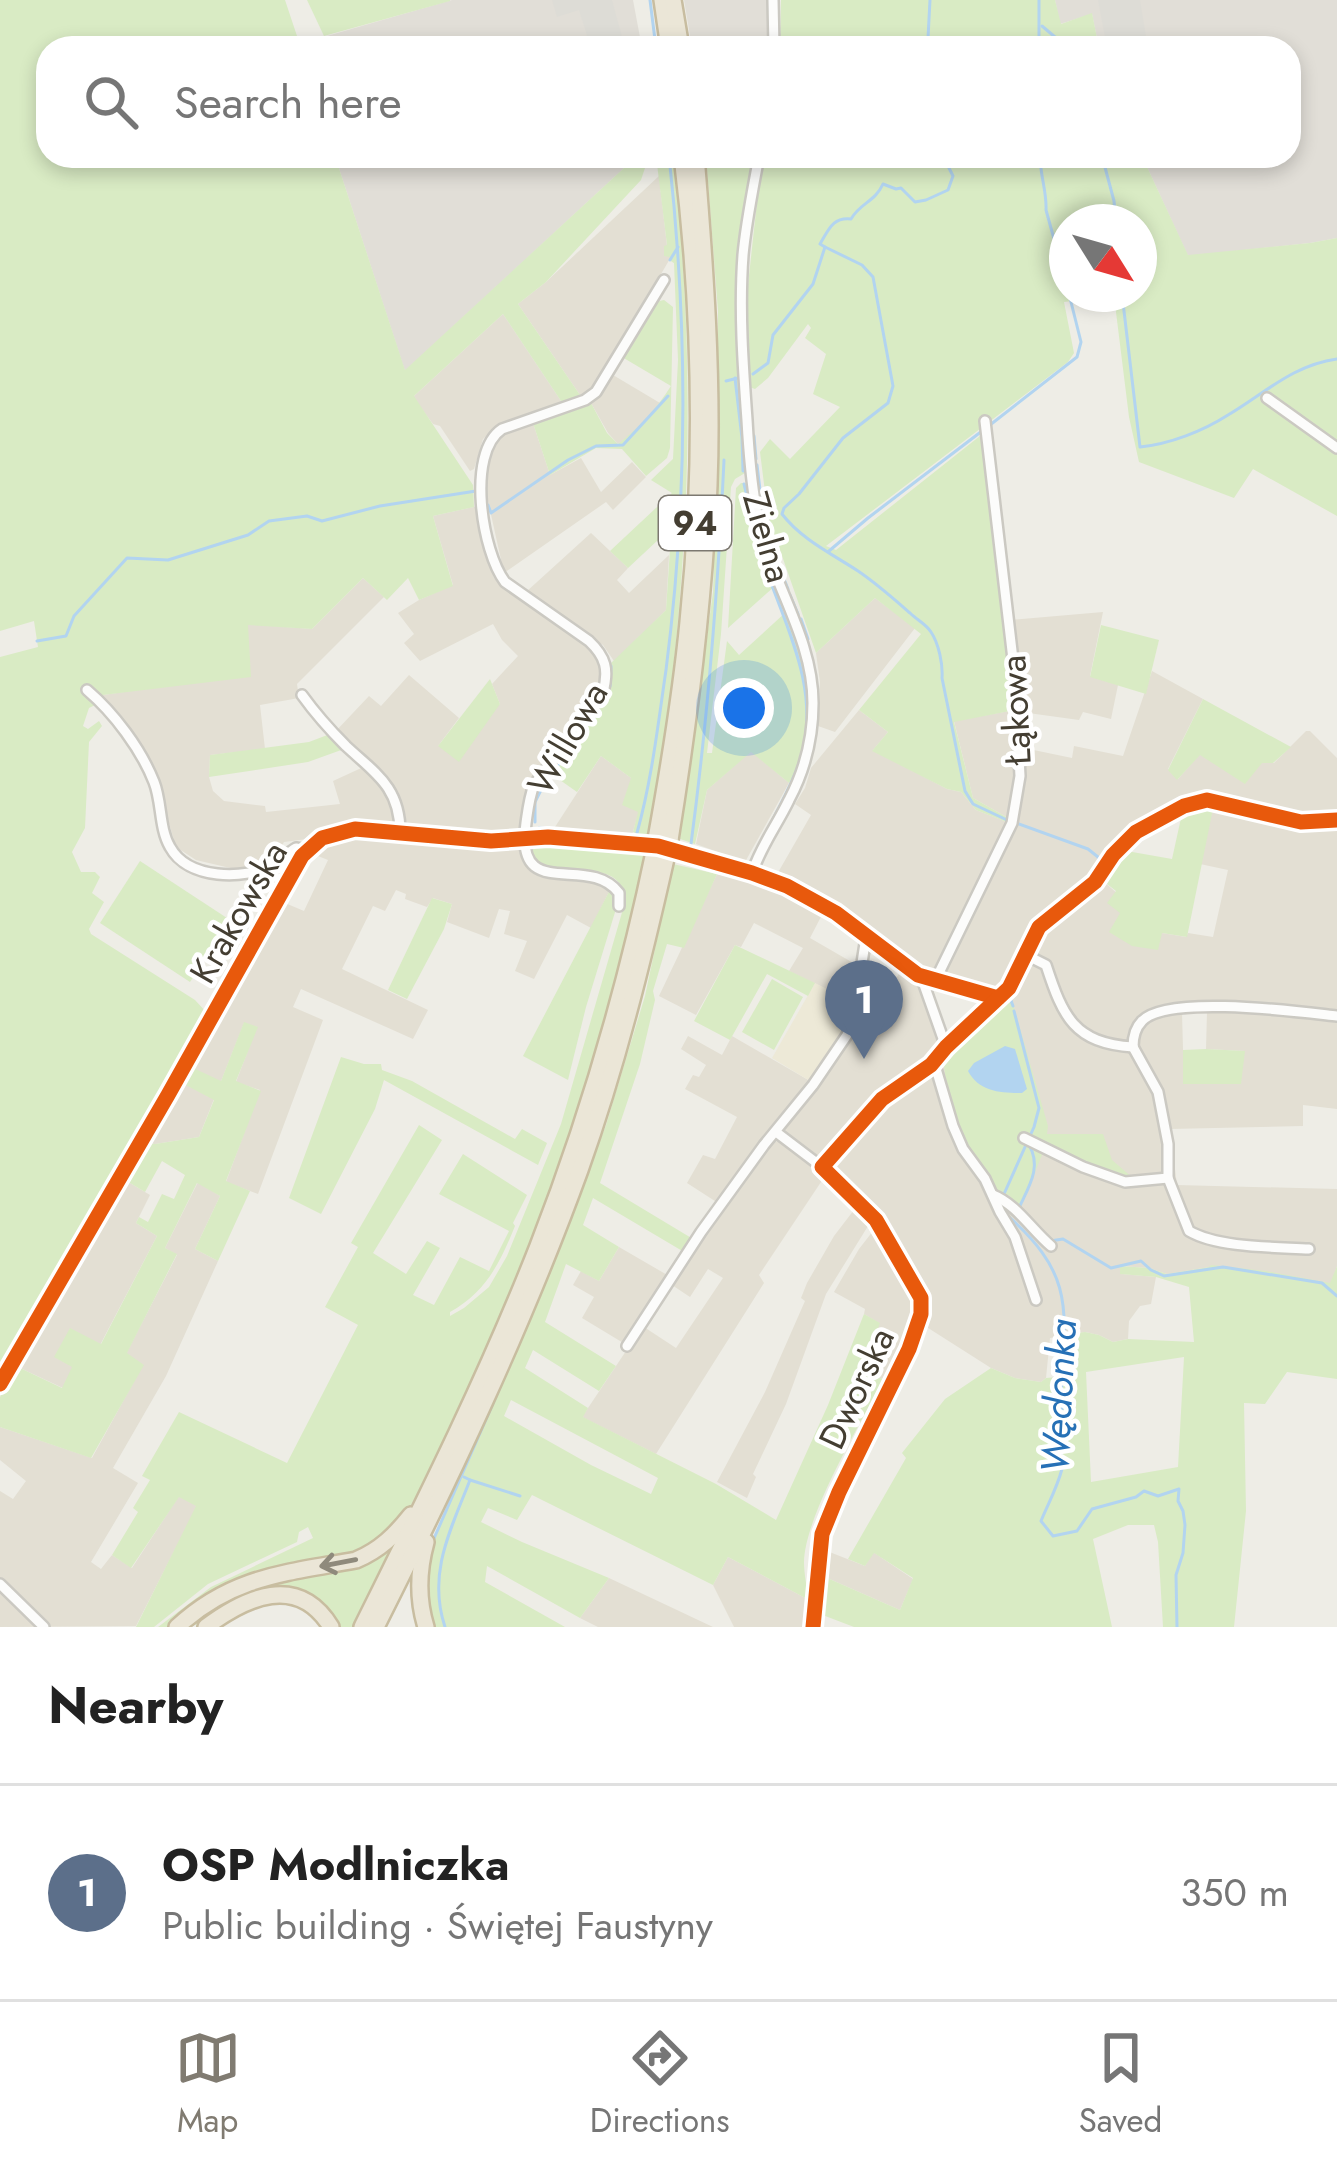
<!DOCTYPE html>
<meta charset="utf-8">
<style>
body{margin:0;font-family:Jost,sans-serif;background:#f6f6f6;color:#222}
.compass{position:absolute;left:1049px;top:204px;width:108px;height:108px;border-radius:50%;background:#fff;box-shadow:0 6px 18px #0003;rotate:127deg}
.you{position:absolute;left:744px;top:708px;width:42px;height:42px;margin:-30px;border:9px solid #fff;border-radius:50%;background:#1a73e8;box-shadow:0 0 0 18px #1a73e833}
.badge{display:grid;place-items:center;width:78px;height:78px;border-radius:50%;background:#807b71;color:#fff;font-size:39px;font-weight:700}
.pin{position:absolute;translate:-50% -99px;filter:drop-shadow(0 3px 6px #0008)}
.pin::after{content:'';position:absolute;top:63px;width:42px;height:36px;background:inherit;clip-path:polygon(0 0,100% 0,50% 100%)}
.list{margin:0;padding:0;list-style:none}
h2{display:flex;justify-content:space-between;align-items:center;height:156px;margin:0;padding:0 48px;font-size:51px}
h2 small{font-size:39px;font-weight:400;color:#767676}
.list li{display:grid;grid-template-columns:78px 1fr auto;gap:36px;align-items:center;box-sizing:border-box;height:216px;padding:0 48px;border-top:3px solid #e0e0e0}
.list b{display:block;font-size:45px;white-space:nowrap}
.list p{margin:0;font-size:39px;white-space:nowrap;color:#767676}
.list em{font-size:39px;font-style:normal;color:#767676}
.icon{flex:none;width:66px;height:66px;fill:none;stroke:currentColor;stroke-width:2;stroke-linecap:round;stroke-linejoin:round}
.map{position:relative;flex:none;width:1337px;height:1627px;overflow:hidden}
.search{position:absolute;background:#fff;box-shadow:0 6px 18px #0003;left:36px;right:36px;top:36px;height:132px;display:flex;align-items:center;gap:30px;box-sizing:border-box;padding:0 42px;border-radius:36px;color:#767676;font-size:45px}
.sheet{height:372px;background:#fff}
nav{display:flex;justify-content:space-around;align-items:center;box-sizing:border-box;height:168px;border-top:3px solid #e0e0e0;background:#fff;font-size:33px;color:#767676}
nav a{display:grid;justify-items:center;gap:6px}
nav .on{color:#807b71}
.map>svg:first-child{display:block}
</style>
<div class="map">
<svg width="1337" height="1627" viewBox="0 0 1337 1627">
<rect width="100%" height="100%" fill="#eeede6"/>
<g fill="#e3dfd3" fill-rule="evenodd">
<polygon points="659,176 667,246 671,257 603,373 592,388 580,395 518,304 546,282"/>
<polygon points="503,314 563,404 497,426 483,439 474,469 470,471 440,426 433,424 413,397"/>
<polygon points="613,375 660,403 638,429 618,444 608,433 591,403"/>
<polygon points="533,423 550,475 581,458 601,492 632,462 646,477 613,510 606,502 504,573 484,483 485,462 496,438"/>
<polygon points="478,506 494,578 597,654 604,668 603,682 593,701 531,784 525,800 517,844 523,863 542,873 582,877 611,888 591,928 567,915 534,979 515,971 527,941 504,934 510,911 499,909 489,938 447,922 452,904 433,898 427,907 405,899 406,894 396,890 385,911 373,906 342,969 428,1010 413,1039 301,989 293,1007 323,1020 258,1194 226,1182 260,1090 236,1082 257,1027 244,1023 199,1137 155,1144 146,1143 229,995 285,903 304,911 328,860 313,854 307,839 284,842 274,859 243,871 196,860 176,847 158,786 103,701 103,695 165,686 248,624 312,629 363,578 384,597 297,684 299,698 260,705 265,749 210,755 209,777 213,791 224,801 265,806 266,812 340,804 333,781 370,764 335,732 369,696 381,706 409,675 459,718 438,746 500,704 492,684 518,656 502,640 493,624 420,661 404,643 414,634 398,613 419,600 453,585 433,516"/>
<polygon points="591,533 628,568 617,580 629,593 669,555 666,610 614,661 603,645 526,592"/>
<polygon points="875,598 915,628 835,732 818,726 820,682 816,653"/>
<polygon points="1103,612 1090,676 1118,685 1111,719 1083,712 1079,720 1021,712 1010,620"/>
<polygon points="1152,671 1203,699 1168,769 1178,779 1200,754 1274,763 1306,731 1310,731 1337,758 1337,819 1305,818 1205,795 1182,800 1145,821 1118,843 1084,887 1039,919 1007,985 993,991 919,973 843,913 809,892 776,876 811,815 795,804 805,788 811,768 859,710 888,732 873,750 947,789 961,792 976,810 1017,826 1026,772 1024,748 1072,758 1074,746 1123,756"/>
<polygon points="1015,710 1018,776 1010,819 973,798 954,721"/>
<polygon points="751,751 789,783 745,862 696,844 707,790"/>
<polygon points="601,756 631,778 639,811 632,835 555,827"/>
<path d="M1214 804 1303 828 1337 827V1109L1303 1105V1126L1170 1129 1177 1185 1337 1189V1266L1331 1284 1210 1267 1167 1274 1149 1268 1121 1266V1274L1156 1277 1151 1304 1140 1306 1129 1321 1128 1339 1113 1342 1099 1335 1085 1332 1050 1338 1046 1378 1041 1382 1015 1378 991 1368 925 1326 915 1324 883 1379 862 1372 879 1323 864 1314 865 1309 834 1292 859 1249 880 1222 830 1167 780 1132 830 1067 851 1036 857 1018 866 1021 901 971 915 981 925 1000 938 1045 947 1050 998 1007 1013 988 1037 938 1045 928 1102 880 1162 933 1186 937 1188 933 1213 937 1228 870 1200 864ZM1207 1012 1206 1049 1245 1051 1184 1084 1182 1013Z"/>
<polygon points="717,874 761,884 804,898 825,909 810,938 855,964 851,1001 789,971 803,948 754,923 741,947 735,945 696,1015 659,996"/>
<polygon points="688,1036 722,1055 732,1036 810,1081 718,1203 687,1183 703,1155 715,1159 737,1117 685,1089 693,1075 699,1077 706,1065 681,1049"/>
<path d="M771 1140 787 1144 825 1176 759 1275 764 1283 656 1454 582 1417 628 1348 625 1344 582 1318 594 1297 573 1285 581 1271 599 1281 619 1247 669 1276ZM708 1269 723 1278 676 1348 644 1327 669 1283 690 1297Z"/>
<polygon points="125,1180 150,1195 136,1223 157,1236 100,1345 69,1329 73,1367 63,1388 18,1367"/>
<polygon points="198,1182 220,1196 195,1249 218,1261 166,1376 113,1468 138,1483 91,1562 101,1569 112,1555 132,1568 179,1496 197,1506 136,1626 0,1627 0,1491 13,1499 26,1481 0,1460 0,1427 92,1458 143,1365 126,1354 177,1255 165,1248"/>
<polygon points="857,1206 859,1213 868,1226 826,1294 786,1404 753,1474 756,1477 747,1498 717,1482 765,1392 805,1301 801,1298 807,1283 834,1236"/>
<polygon points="827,1551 865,1566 873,1552 913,1579 900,1610 825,1577"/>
<polygon points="728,1557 809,1600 807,1627 734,1627 713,1585"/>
<polygon points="609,1578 713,1627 598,1627 580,1618"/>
</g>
<g fill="#e1ded7">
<polygon points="452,0 633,0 642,48 301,48 299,44"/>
<polygon points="684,0 767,0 771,48 692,48"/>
<polygon points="1055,0 1337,0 1337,238 1310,243 1188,256 1142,156 1289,156 1289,48 1099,48 1092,14 1060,24"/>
<polygon points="335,156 637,156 405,371"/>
</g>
<polygon fill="#ede9d7" points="815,983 851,1001 844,1027 810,1081 772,1058"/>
<g fill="#d9ebc4" fill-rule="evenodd">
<polygon points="0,0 285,0 301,48 48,48 48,156 335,156 405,370 637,156 649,156 641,180 546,282 518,304 580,395 563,404 503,314 414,396 473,485 474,507 433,516 453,586 419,600 408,578 387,600 363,578 312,629 248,625 251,677 103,695 103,701 89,708 83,726 88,729 99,721 102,726 89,742 85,828 72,852 81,872 95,872 100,877 92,893 104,902 89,929 91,934 195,1000 208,1014 0,1374 0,657 38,647 34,621 0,631"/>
<polygon points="307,0 450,0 450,1 324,36"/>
<polygon points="781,0 1055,0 1061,24 1092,13 1099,48 780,48"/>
<path d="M656 156H673C700 383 688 608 651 832L647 837 633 832 638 812 622 805 631 778 601 756 577 792 550 773 605 698 610 685V664L666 610 670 549 658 540 628 568 610 551 672 493 651 480 673 459 678 360 674 263 669 260 670 257 664 256V246L667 245Z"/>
<path d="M706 156H756L742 243 736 318 745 473 735 479 731 487 721 634 707 753H712L727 641 739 655 786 612C806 667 825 730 789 783L751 752 707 790 695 844 680 839 713 592 716 506 718 311Z"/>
<path d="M762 156H1142L1188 255 1310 243 1337 238V447L1269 395 1262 399 1337 451V516L1253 469 1234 498 1139 462 1129 417 1114 296 1064 302 1074 353 1068 362 826 546 836 550 985 432 1015 710 954 722 973 798 1010 819 1009 823 976 810 961 792 947 789 872 751 888 732 859 710 921 634 875 598 816 653 768 516 760 452 770 439 790 459 840 407 813 394 826 354 805 338 811 328 808 324 768 378 755 389 749 387 747 294ZM1067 222H1139V294H1067Z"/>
<path d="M664 300 673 307 670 448 667 458 646 476 622 449 596 448 550 475 533 423 591 403 607 433 618 444C640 427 656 409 671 386L622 357 655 302Z"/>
<polygon points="741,483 746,483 757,534 775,586 728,628 736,488"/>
<polygon points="1101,625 1159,640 1146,694 1090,677"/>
<polygon points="490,679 500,704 459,762 438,746"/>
<polygon points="1203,699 1291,747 1273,763 1262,763 1245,784 1200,755 1177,780 1168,770"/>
<polygon points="330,734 344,749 308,762 209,777 210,755 309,742"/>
<polygon points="1198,804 1214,804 1187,937 1162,933 1158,950 1132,946 1109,932 1120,913 1107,903 1116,891 1102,880 1121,850 1172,859 1183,809"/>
<path d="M531 842 647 849 603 1037 558 1173 499 1323 417 1494 406 1514 369 1550 304 1564 172 1627H158L211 1587 313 1538 308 1527 299 1532 297 1542 208 1584 154 1627H136L196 1506 179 1497 131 1568 112 1555 138 1512 133 1508 150 1480 142 1476 179 1412 287 1463 358 1325 325 1307 358 1247 351 1243 419 1125 442 1140 373 1253 406 1274 427 1241 440 1248 413 1295 434 1305 460 1257 489 1271 509 1231 439 1194 463 1154 527 1195 513 1223 515 1226C500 1263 486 1292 450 1312V1316L464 1308 489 1287 507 1256 561 1124 625 902C624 899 621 885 619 883 601 857 532 889 531 842Z"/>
<polygon points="140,861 230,920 190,982 100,923"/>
<path d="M673 864 717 874 684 948 667 944 653 991 655 1000 640 1064 600 1183 693 1239 684 1252 593 1198 583 1225 619 1247 599 1281 566 1264 545 1322 616 1366 599 1391 533 1350 525 1368 588 1408 583 1417 716 1484 776 1520 828 1405 864 1314 880 1323 862 1372 883 1379C861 1424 805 1515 804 1562 804 1574 807 1588 809 1600L728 1557 713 1585 532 1495 517 1520 488 1508 481 1522 522 1542 609 1578 580 1618 487 1566 485 1582 565 1627H430L423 1578 429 1548 550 1270 606 1125 645 996ZM511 1400 658 1478 651 1494 591 1465 504 1416Z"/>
<polygon points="611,888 617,898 616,909 586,1007 568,1080 523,1056"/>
<polygon points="432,898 452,904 444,929 407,999 388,990"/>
<polygon points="735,945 815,983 808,996 767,974 730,1040 694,1021"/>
<polygon points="772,979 803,997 774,1050 742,1032"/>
<polygon points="1011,997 1048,1126 1047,1134 1103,1134 1112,1160 1133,1178 1125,1180 1046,1145 1019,1212 1010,1196 993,1188 958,1130 948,1097 944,1066 949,1051"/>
<polygon points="244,1022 258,1027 236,1081 261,1091 226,1181 250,1191 218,1261 195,1249 220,1196 197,1183 165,1248 177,1254 127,1353 144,1365 91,1458 0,1427 0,1397 18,1367 62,1388 72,1367 54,1357 70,1328 101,1344 157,1236 136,1223 139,1217 148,1222 162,1194 174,1199 185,1175 162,1161 145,1192 125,1180 146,1143 155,1144 199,1137 214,1100 180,1082 189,1066 221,1081"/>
<polygon points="1206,1049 1245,1051 1241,1084 1183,1084 1183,1050"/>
<polygon points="341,1057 364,1064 381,1064 382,1070 412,1081 515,1139 522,1129 547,1143 538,1165 384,1080 375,1109 321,1214 289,1198"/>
<path d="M1211 1265 1266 1271 1330 1283 1337 1266V1379L1287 1372 1265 1404 1244 1403 1246 1511 1234 1627H1163L1158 1542 1154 1525H1128L1093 1539 1112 1627H854L820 1614 825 1577 900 1610 913 1578 874 1553 865 1566 848 1559 906 1458 902 1453 945 1399 991 1368 1015 1378 1041 1382 1046 1378 1058 1377 1060 1335 1085 1332 1099 1335 1113 1342 1128 1339 1194 1342 1189 1287 1156 1277 1120 1274V1266L1149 1268 1167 1274 1209 1267ZM1184 1357 1178 1467 1091 1482 1086 1372Z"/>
<path d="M396 1542 352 1627H339C319 1583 274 1578 233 1599 217 1608 203 1627 184 1627L231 1595Z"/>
</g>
<g fill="#dddcd6">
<polygon points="552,0 612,0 625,48 591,48 579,10 557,17"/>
<polygon points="1098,0 1140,0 1148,48 1107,48"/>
</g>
<path fill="#b2d4f0" d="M1005 1046 1015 1049 1027 1089 1022 1093C1001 1093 979 1092 968 1071L974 1063Z"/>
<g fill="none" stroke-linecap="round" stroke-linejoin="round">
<g stroke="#b2d4f0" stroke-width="3">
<polyline points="650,0 656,48"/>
<polyline points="930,0 928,38 939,48"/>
<polyline points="1042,26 1068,48"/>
<polyline points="1039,48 1039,0"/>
<path d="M1040 156C1040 175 1047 192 1046 210L1067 286"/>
<polyline points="1102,156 1114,201 1116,222"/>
<path d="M825 247 862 265 873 277 893 386 888 403 843 438 799 494 784 508 782 514C801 539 832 554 858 571 876 583 894 599 910 613 917 620 926 624 931 632 939 644 943 665 942 678L965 791 973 804 1007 820"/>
<polyline points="670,260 678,247"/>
<path d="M1122 294 1140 447C1170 444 1203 431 1228 415 1265 393 1293 365 1337 359"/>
<path d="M753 374 768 363 773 335 813 284 825 247 820 244C829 229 833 217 851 219 860 203 875 202 883 184L896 189 901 188 915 202 926 200 948 190 953 176 943 156"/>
<polyline points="735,378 742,438 743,471"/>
<polyline points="726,381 738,378"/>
<polyline points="990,425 1077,357 1081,342 1069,294"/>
<polyline points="754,436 756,459"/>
<polyline points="757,465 760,490"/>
<path d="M744 484C752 518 759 551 771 583 792 639 818 694 802 755 795 779 782 801 771 823"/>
<polyline points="761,497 769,538"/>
<polyline points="488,505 491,513 568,460 596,446 623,445 668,396"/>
<polyline points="771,543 778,563"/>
<polyline points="829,551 868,518 982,431"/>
<polyline points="780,569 788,589"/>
<polyline points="790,595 798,614"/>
<polyline points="801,619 808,639"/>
<polyline points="37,641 66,636 74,616 127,558 168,560 248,535 269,521 307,516 322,521 380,506 476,491"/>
<polyline points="535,822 535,802 542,788 605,698 610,686 611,666"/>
<polyline points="1016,823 1088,849 1098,857 1100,865 1093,875"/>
<polyline points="539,828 630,835"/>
<path d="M637 833C652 779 658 724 666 670 688 499 688 327 669 156"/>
<path d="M691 844C708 716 718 589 724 460"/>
<polyline points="1073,890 1088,879"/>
<polyline points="1003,986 1030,926 1067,895"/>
<polyline points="1009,995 1013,1006"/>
<polyline points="1004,1194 1034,1127 1039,1108 1014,1011"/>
<path d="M1019 1208C1029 1186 1042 1167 1029 1145"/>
<path d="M1006 1214C1070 1271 1067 1301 1062 1382 1060 1400 1063 1419 1064 1437 1064 1447 1060 1455 1059 1464L1062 1469C1057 1488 1048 1504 1041 1521L1053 1536 1077 1531 1092 1509 1136 1497 1144 1491 1158 1496 1179 1489 1178 1501 1183 1511 1185 1525 1183 1553 1176 1575 1177 1627"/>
<polyline points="1050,1241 1063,1239 1111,1268 1141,1261 1151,1270 1164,1276 1223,1267 1322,1283 1337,1296"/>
<polyline points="470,1480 520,1496"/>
<polyline points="432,1543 521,1339"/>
<path d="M445 1627C427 1573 451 1529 470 1480L464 1477"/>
</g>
<g stroke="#cbc9c2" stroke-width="14">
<g id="minor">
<polyline points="773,0 774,48"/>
<polyline points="1267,398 1337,448"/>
<path d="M87 690C114 713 141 749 154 782 162 802 159 828 170 847 188 880 244 880 274 865 283 860 287 853 296 848L307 850"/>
<path d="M302 695C315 713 330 730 346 746 375 773 400 787 400 832"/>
<path d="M752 873C761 846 777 825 789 800 805 770 813 736 813 703 813 641 775 587 760 529 752 493 749 457 747 420 743 365 739 310 743 255 746 222 753 189 759 156"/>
<path d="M619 906V893C588 852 514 905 526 823 528 809 529 798 534 785L603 692C609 670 606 657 589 641L505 582C482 552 466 453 502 429L585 400 596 392 664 280"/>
<path d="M1026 955 1046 965C1063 1017 1074 1043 1133 1047"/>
<polyline points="922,979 946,1047"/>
<polyline points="935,981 1012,823 1020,776 1014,668 985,421"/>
<path d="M1133 1047 1158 1092 1168 1144V1178L1189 1231C1218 1248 1275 1247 1309 1249"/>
<path d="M1133 1047C1133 1039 1135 1028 1142 1021 1167 994 1300 1012 1337 1016"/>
<polyline points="934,1062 953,1126 963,1149 985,1179 1000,1212 1015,1237 1036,1300"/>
<polyline points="776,1132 822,1167"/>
<polyline points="1024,1138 1083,1167 1125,1182 1168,1178"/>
<path d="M993 1195C1016 1204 1032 1230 1051 1246"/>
<polyline points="627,1346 701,1232 764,1145 813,1085 847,1035 854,1014 866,937"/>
<polyline points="0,1384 168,1095 302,856 322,838 355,829 491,841 548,837 658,846 752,873 787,886 836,913 918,975 998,998"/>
<polyline points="0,1584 44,1627"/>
<polyline points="813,1627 822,1534 839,1492 909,1349 921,1314 921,1298 876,1220 822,1167 882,1099 931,1065 946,1047 1009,988 1039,927 1095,882 1113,855 1136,832 1184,806 1207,800 1301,822 1337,820"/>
</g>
</g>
<g stroke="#c8bda0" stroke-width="20">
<g id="highway">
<polyline points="662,0 669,48"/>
<polyline points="673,0 681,48"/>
<path d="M656 839C669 767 681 694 688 622 704 468 701 309 682 156"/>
<path d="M670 840C689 722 704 605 709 485 713 375 705 265 696 156"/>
<path d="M426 1542C418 1571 417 1598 426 1627"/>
<path d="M177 1627C232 1576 286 1573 356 1560 380 1550 395 1535 411 1515"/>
<path d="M206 1627C246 1597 298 1573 331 1627"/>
<path d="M362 1627C424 1502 487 1376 538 1246 588 1118 626 986 654 852"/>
<path d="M376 1627C451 1478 523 1327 580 1170 617 1066 643 961 667 854"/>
</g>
</g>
<use href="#minor" stroke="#fcfcfb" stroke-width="9"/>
<use href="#highway" stroke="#ebe6d7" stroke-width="15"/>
<g stroke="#c8bda0" stroke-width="20" stroke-linecap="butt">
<g id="highway-bridge">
<polyline points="654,852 656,839"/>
<polyline points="667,854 670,840"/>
</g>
</g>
<use href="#highway-bridge" stroke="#ebe6d7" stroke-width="15"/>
<g stroke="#fff" stroke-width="22">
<g id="cycleway">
<polyline points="0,1384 168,1095 302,856 322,838 355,829 491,841 548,837 658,846 752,873 787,886 836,913 918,975 998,998"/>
<polyline points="813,1627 822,1534 839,1492 909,1349 921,1314 921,1298 876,1220 822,1167 882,1099 931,1065 946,1047 1009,988 1039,927 1095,882 1113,855 1136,832 1184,806 1207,800 1301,822 1337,820"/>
</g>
</g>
<use href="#cycleway" stroke="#e8590c" stroke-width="15"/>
</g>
<defs><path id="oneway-shaft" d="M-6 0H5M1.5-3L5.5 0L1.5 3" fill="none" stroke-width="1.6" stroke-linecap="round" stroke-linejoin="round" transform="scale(3)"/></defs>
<use stroke="#8f8a7c" href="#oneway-shaft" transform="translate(338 1563) rotate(169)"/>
<g text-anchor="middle" stroke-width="9" stroke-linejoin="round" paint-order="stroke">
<rect fill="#fff" stroke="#7c7870" stroke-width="3" x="659" y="496" width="72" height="54" rx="9"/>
<g font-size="33" font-weight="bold" fill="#443e32">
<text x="695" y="535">94</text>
</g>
<g font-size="36" fill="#443e32" stroke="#fff">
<text transform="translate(768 537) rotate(74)" y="13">Zielna</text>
<text transform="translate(1015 710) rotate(-93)" y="13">Łąkowa</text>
<text transform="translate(567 738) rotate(-60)" y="13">Willowa</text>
<text transform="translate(238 912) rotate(-60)" y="13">Krakowska</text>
<text transform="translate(856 1388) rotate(-65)" y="13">Dworska</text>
</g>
<g font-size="39" font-style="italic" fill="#2670b6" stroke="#fff">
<text transform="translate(1058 1396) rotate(-87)" y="14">Wędonka</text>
</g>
</g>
</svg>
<svg class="compass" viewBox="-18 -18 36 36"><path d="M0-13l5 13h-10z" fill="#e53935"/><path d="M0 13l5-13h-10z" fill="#767676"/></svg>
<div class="you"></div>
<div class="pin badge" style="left:864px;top:1059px;background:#5c6f8a">1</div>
<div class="search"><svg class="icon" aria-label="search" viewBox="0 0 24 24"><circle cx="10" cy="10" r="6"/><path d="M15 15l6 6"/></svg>Search here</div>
</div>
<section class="sheet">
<h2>Nearby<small></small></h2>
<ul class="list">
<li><span class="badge" style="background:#5c6f8a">1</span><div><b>OSP Modlniczka</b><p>Public building · Świętej Faustyny</p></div><em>350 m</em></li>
</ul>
</section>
<nav>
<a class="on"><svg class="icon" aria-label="map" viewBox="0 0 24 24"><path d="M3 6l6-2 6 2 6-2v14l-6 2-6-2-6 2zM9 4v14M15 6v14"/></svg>Map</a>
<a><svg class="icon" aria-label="directions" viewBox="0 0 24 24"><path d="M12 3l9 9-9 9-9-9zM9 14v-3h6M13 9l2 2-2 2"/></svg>Directions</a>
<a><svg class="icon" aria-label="saved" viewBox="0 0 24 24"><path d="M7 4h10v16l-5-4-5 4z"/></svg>Saved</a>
</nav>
